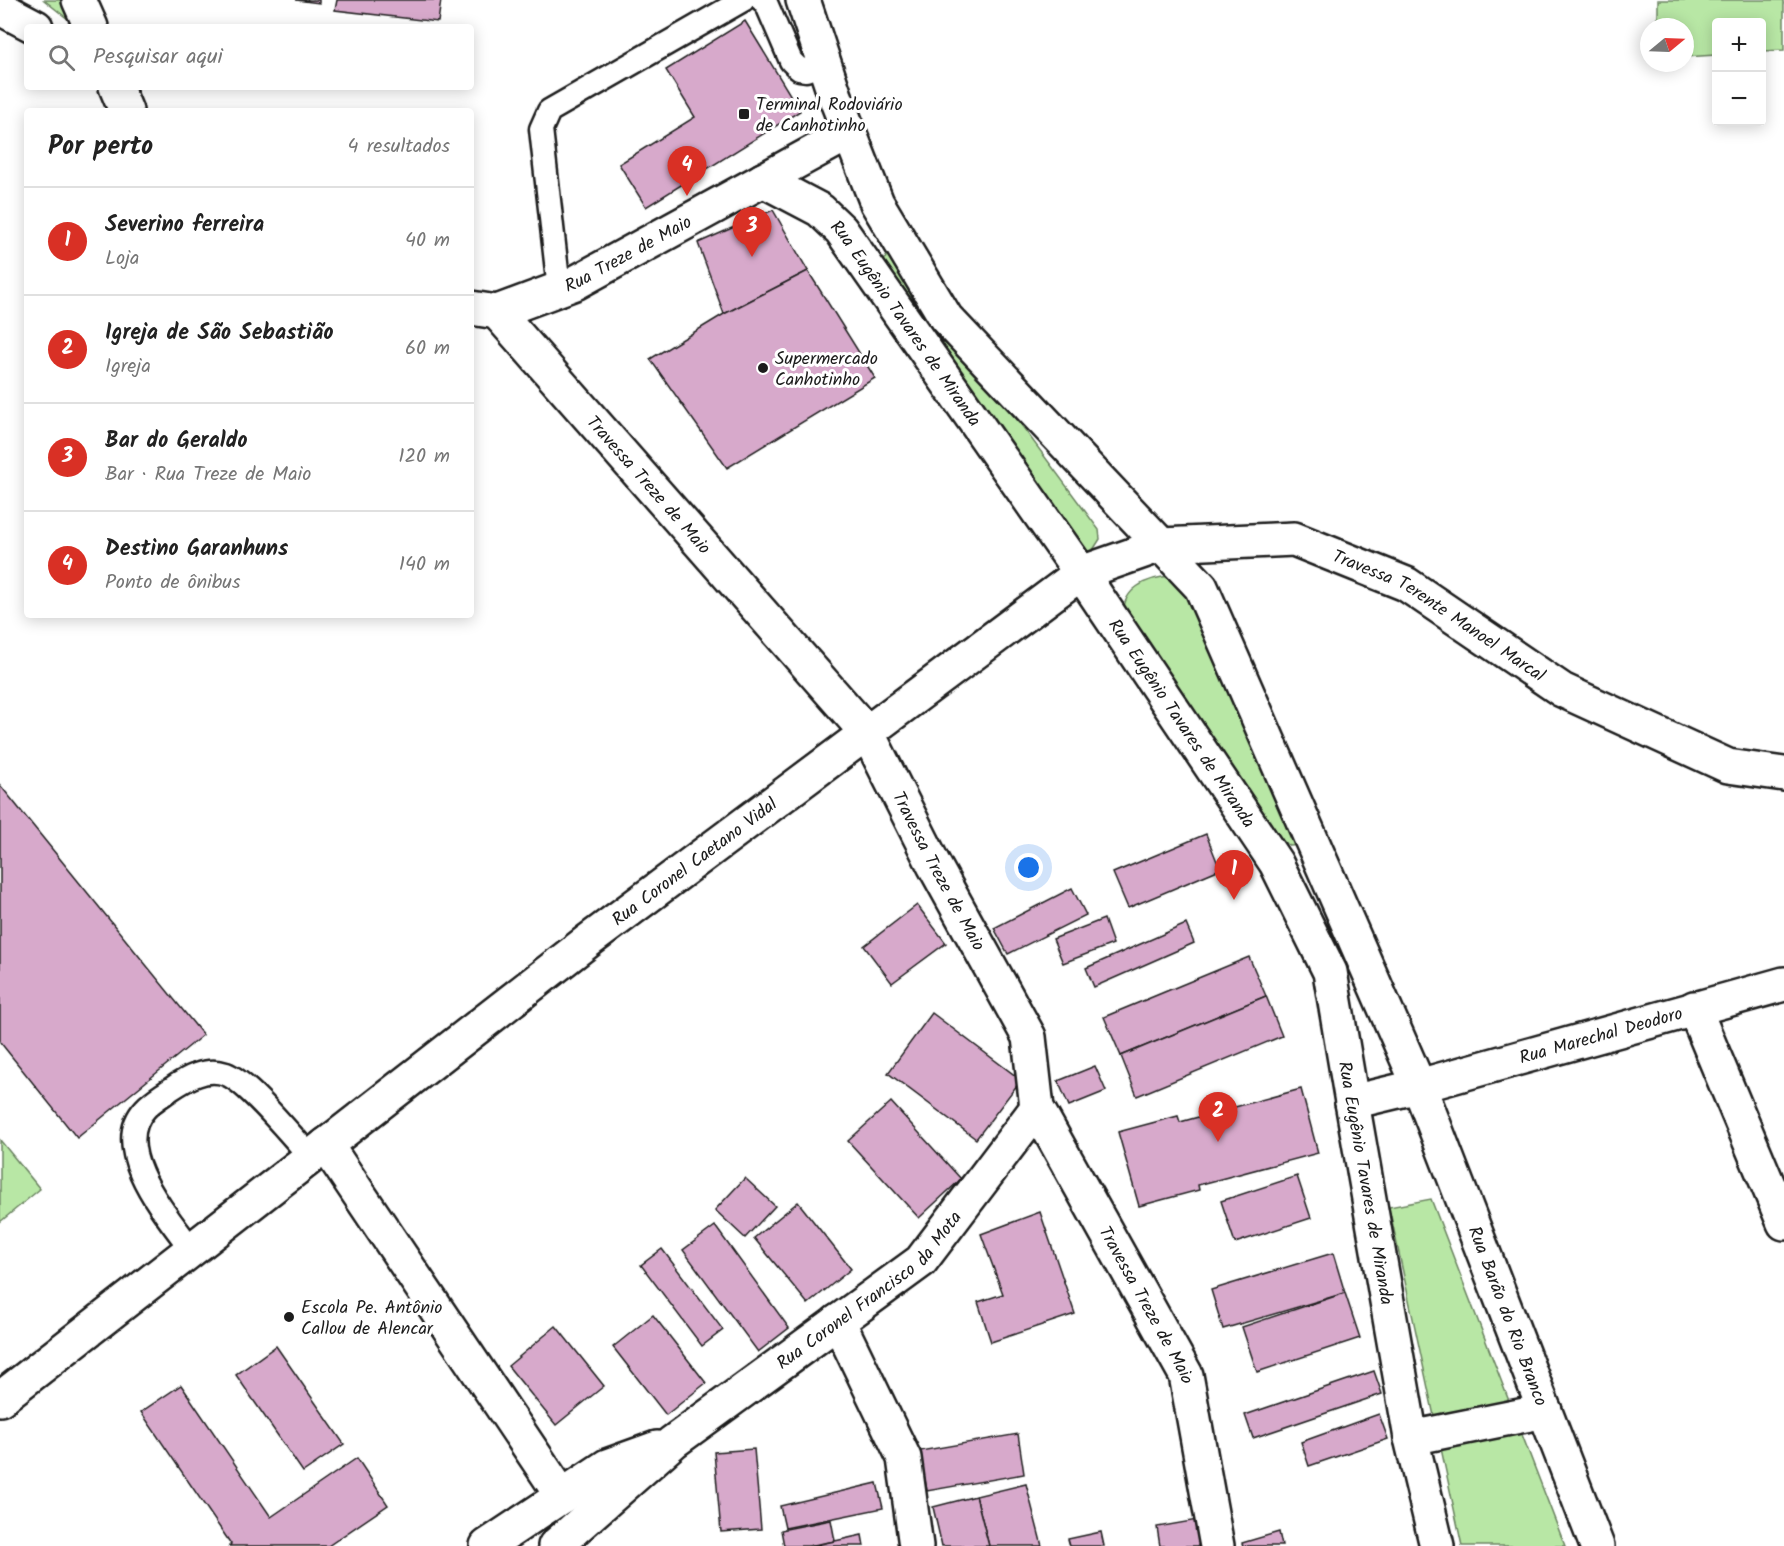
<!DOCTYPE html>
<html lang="pt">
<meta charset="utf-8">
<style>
body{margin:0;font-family:Kalam,sans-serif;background:#f2f2f2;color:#222}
.controls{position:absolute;right:18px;top:18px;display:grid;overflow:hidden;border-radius:6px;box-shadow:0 3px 15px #0003}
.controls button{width:54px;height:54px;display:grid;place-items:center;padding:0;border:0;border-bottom:2px solid #e0e0e0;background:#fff;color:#222;font:30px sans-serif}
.compass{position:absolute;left:1640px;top:18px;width:54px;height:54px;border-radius:50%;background:#fff;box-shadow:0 3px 15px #0003;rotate:71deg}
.you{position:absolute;left:1029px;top:868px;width:21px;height:21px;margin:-15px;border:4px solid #fff;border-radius:50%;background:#1a73e8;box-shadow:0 0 0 9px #1a73e833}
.badge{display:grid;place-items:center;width:39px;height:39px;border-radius:50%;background:#d93025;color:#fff;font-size:20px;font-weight:700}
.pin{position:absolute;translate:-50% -50px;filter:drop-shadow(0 2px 3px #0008)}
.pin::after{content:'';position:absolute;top:32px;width:21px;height:18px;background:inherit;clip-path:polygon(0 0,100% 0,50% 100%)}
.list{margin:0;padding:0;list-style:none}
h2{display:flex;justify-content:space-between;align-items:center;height:78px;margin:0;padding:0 24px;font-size:26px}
h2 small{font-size:20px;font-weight:400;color:#767676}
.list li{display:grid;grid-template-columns:39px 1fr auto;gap:18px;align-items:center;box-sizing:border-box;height:108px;padding:0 24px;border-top:2px solid #e0e0e0}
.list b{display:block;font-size:22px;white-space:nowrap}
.list p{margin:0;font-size:20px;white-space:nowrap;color:#767676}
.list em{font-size:20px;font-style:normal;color:#767676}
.icon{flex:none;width:33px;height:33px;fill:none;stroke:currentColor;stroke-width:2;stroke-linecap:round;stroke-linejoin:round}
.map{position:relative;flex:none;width:1784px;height:1546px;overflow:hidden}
.search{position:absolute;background:#fff;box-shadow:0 3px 15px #0003;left:24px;top:24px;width:450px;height:66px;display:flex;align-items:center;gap:15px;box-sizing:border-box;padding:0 21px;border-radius:6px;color:#767676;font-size:22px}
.panel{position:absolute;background:#fff;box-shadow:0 3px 15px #0003;left:24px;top:108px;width:450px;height:510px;border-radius:6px}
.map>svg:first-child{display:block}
</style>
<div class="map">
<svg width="1784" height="1546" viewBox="0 0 1784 1546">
<rect width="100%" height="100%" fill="#fff"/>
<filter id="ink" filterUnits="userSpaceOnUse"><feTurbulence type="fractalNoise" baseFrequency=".0167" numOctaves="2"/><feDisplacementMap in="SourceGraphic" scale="12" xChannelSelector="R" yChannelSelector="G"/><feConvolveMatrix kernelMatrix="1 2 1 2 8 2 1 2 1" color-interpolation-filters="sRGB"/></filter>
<g filter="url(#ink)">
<g fill="#b8e7a5" stroke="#6a8260" stroke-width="1.5">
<polygon points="44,0 63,0 69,20"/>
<polygon points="1658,0 1784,0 1784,50 1762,51 1762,22 1716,22 1716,55 1685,57 1685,27 1658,27"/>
<polygon points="890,248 1099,530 1100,539 1093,550 1083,552 886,277 884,261"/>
<path d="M1173 576 1182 582 1300 845 1290 846 1283 841 1124 618C1120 589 1147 577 1173 576Z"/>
<polygon points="0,1140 40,1189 0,1222"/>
<polygon points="1431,1199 1565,1546 1462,1546 1389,1207"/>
</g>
<g fill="#d7a9cb" stroke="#1c1c1c" stroke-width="1.5">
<polygon points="296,0 319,0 319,3"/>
<polygon points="337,0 441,0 438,22 335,10"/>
<polygon points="745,21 800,111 646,207 619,164 695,117 666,70"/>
<polygon points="773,210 808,271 724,314 698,243"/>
<polygon points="808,271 875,378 727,468 650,359 724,314"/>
<polygon points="0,785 203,1035 77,1138 0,1042"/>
<polygon points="1206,834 1220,869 1128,908 1113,873"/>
<polygon points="1072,888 1086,915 1008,954 994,928"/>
<polygon points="917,905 946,943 892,983 864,946"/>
<polygon points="1104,919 1113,944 1063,963 1053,939"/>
<polygon points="1186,924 1194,943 1094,987 1086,968"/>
<polygon points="1249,957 1266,996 1121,1056 1104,1017"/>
<polygon points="1266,996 1282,1036 1137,1096 1121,1056"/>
<polygon points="932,1013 1021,1080 976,1139 888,1073"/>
<polygon points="1095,1066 1106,1091 1069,1106 1058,1081"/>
<polygon points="1301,1089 1318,1153 1198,1185 1199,1190 1139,1206 1118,1132 1178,1116 1180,1122"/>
<polygon points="891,1102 961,1179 919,1218 848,1141"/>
<polygon points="1297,1176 1311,1218 1235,1243 1221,1201"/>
<polygon points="745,1178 775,1206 745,1238 715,1210"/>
<polygon points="798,1202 851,1269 808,1304 754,1238"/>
<polygon points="1040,1212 1075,1314 991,1342 978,1302 1003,1294 981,1234"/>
<polygon points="715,1226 789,1328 758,1352 683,1250"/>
<polygon points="662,1249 723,1330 702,1346 641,1265"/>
<polygon points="1333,1253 1345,1293 1223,1329 1211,1290"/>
<polygon points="1345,1293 1360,1338 1257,1372 1242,1327"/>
<polygon points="653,1315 706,1383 666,1415 613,1347"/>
<polygon points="556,1326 604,1386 556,1425 508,1366"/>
<polygon points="276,1346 344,1444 303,1472 236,1375"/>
<polygon points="1374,1371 1382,1394 1253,1438 1245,1415"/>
<polygon points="181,1385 271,1517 357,1458 388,1505 328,1546 229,1546 231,1544 141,1412"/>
<polygon points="1379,1414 1388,1439 1309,1466 1301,1442"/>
<polygon points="1018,1434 1024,1474 927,1491 920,1451"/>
<polygon points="754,1449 761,1529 721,1532 714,1452"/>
<polygon points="877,1483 883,1508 785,1528 780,1506"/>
<polygon points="1026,1484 1042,1546 989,1546 976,1496"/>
<polygon points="976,1496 989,1546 942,1546 933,1507"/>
<polygon points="831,1520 835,1541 808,1546 784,1546 781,1530"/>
<polygon points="1197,1520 1201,1546 1160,1546 1157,1527"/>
<polygon points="1101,1532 1104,1546 1070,1546 1068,1539"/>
<polygon points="1279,1532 1282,1546 1243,1546 1242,1543"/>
<polygon points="862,1535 864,1546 811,1546 835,1541"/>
</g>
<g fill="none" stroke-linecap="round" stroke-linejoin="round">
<g stroke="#1c1c1c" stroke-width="27">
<g id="lane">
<polyline points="762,0 766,3 791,61 799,69 806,70 824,63"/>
<polyline points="559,289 541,129 549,111 743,0"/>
<path d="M192 1250C168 1217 108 1149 145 1109 152 1101 163 1095 171 1089 187 1078 206 1067 226 1074 248 1082 293 1138 311 1157"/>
</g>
</g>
<g stroke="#1c1c1c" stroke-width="38">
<g id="street">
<path id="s1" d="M497 312 868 734 934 865 1029 1037 1037 1108 1186 1375 1217 1546"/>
<polyline points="1694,1008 1784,1223"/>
<polyline points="1352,1102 1411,1438 1437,1546"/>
<polyline points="326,1145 562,1496"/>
<polyline points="838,1321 904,1458 916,1546"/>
<path id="s2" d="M0 1399 588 941 1081 573 1161 545 1294 539 1406 584 1562 690 1728 766 1784 774"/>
<polyline points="1411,1438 1545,1411"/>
<polyline points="487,1546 607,1466 657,1448"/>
<path id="s3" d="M555 1546 673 1442 921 1261 1037 1108"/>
<path id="s4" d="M1597 1546 1419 1086 1784 984"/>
</g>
</g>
<g stroke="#1c1c1c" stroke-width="38">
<g id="secondary">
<polyline points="79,0 91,27"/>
<polyline points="0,8 36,27"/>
<polyline points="116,87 126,111"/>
<path id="s5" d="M763 180 820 210 841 230 1081 573 1276 863 1330 972 1352 1102 1419 1086 1201 587 946 318 877 203 835 96 803 0"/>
<path id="s6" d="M471 308 497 312 575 283 849 133"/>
</g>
</g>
<use href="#lane" stroke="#fff" stroke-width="22"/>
<use href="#street" stroke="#fff" stroke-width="33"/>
<use href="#secondary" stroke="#fff" stroke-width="33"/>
</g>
</g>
<g fill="#1c1c1c" stroke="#fff" stroke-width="2">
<rect x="738" y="108" width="12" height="12" rx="3"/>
<circle cx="763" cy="368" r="6"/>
<circle cx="289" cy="1317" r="6"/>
</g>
<g text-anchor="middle" stroke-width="6" stroke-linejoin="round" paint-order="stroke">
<g font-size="18" fill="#1c1c1c" stroke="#fff" text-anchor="start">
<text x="756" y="110">Terminal Rodoviário<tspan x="756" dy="21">de Canhotinho</tspan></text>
<text x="775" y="364">Supermercado<tspan x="775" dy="21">Canhotinho</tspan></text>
<text x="301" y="1313">Escola Pe. Antônio<tspan x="301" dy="21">Callou de Alencar</tspan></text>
</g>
<g font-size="18" fill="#1c1c1c" stroke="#fff">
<text dy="6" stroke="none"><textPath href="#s6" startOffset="170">Rua Treze de Maio</textPath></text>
<text dy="6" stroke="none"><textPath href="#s5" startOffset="207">Rua Eugênio Tavares de Miranda</textPath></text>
<text dy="6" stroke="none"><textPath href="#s1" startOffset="230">Travessa Treze de Maio</textPath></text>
<text dy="6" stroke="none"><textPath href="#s2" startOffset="1743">Travessa Terente Manoel Marcal</textPath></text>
<text dy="6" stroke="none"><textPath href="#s5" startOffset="693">Rua Eugênio Tavares de Miranda</textPath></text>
<text dy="6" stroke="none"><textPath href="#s2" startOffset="878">Rua Coronel Caetano Vidal</textPath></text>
<text dy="6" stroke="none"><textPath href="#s1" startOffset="716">Travessa Treze de Maio</textPath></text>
<text dy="6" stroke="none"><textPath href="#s4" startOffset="682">Rua Marechal Deodoro</textPath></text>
<text transform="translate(1366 1183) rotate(80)" y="6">Rua Eugênio Tavares de Miranda</text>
<text dy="6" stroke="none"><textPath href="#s3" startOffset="406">Rua Coronel Francisco da Mota</textPath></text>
<text dy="6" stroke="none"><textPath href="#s1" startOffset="1202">Travessa Treze de Maio</textPath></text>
<text transform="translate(1508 1316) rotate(69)" y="6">Rua Barão do Rio Branco</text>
</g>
</g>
</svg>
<div class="controls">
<button>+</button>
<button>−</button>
</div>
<svg class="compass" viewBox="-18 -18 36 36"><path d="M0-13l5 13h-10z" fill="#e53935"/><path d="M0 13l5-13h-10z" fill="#767676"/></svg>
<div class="you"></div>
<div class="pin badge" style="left:1234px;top:900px">1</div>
<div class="pin badge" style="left:1218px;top:1142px">2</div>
<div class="pin badge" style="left:752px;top:257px">3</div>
<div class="pin badge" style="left:687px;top:196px">4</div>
<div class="search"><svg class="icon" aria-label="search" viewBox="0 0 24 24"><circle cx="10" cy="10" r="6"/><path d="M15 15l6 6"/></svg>Pesquisar aqui</div>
<section class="panel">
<h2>Por perto<small>4 resultados</small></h2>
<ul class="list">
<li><span class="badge">1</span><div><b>Severino ferreira</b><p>Loja</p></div><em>40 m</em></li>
<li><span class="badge">2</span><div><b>Igreja de São Sebastião</b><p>Igreja</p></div><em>60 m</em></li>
<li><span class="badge">3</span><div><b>Bar do Geraldo</b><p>Bar · Rua Treze de Maio</p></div><em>120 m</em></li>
<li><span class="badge">4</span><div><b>Destino Garanhuns</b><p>Ponto de ônibus</p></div><em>140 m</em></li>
</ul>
</section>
</div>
